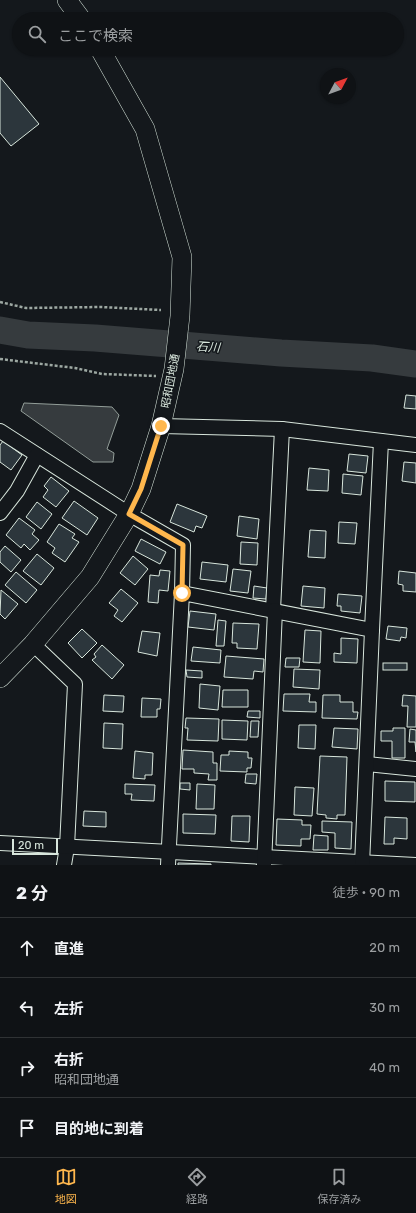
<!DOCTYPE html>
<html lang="ja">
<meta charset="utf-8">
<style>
body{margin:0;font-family:Rubik,"Noto Sans JP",sans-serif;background:#1d2022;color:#f1f3f6}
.compass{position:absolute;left:320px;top:68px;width:36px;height:36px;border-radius:50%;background:#0f1215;box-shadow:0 1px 3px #0004;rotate:49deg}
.scale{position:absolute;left:12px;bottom:10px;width:46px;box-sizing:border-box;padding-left:4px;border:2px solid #d8e6dc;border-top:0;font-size:11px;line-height:14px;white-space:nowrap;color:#d8e6dc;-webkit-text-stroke:3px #14181c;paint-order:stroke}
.stop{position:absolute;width:12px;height:12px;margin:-9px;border:3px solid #ffb74d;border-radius:50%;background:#fff}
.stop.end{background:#ffb74d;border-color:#fff;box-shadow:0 1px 4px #0008}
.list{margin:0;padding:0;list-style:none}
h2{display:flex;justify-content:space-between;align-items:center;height:52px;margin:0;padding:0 16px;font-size:17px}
h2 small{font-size:13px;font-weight:400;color:#9b9ea0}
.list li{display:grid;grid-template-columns:26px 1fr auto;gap:12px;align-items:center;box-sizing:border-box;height:60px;padding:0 16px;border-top:1px solid #2f3234}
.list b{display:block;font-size:15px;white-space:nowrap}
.list p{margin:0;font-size:13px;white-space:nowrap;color:#9b9ea0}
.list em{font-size:13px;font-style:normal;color:#9b9ea0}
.icon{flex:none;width:22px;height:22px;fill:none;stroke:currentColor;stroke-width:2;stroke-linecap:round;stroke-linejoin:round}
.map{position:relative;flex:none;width:416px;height:865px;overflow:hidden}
.search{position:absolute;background:#0f1215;box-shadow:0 1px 3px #0004;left:12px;right:12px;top:12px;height:44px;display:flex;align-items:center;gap:10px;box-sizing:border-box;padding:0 14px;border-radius:22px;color:#9b9ea0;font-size:15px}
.sheet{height:292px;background:#0f1215}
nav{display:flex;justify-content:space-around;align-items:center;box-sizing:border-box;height:56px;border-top:1px solid #2f3234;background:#0f1215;font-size:11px;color:#9b9ea0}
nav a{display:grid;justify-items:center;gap:2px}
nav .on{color:#ffb74d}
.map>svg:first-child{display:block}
</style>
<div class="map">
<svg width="416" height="865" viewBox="0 0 416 865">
<rect width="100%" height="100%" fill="#14181c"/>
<polygon fill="#363b3e" stroke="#939e99" points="24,403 112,407 119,415 107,449 114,453 113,462 93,462 21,411"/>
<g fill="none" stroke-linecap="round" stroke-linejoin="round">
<polyline stroke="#363b3e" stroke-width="27" points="0,330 28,335 95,338 281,353 372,358 416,364"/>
</g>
<g fill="#2c363c" stroke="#d8e6dc">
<polygon points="0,77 39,124 11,146 0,133"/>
<polygon points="406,395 416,396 416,409 404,408"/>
<polygon points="3,441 22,455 11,470 0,462 0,445"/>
<polygon points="349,454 368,456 366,473 347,471"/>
<polygon points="404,462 416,463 416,483 402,481"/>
<polygon points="309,468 329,470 328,491 307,490"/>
<polygon points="343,474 363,476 361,495 342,493"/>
<polygon points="51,477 69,491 56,507 43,497 48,490 44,486"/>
<polygon points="74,501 98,518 87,535 62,518"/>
<polygon points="37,502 52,514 41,529 26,517"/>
<polygon points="177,504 207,516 202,528 196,526 194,532 170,522"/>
<polygon points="239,516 259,519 257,539 237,536"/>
<polygon points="19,518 35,530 32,534 39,540 30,550 24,544 21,548 6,535"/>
<polygon points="339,522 357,523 355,544 338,543"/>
<polygon points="59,524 75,534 72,538 79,542 65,562 52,553 55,548 47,542"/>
<polygon points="310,530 326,531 325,558 308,557"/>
<polygon points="141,539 166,552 160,564 135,551"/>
<polygon points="241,542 258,543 257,565 240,564"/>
<polygon points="5,546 21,560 11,572 0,562 0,552"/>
<polygon points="37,554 54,568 41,585 23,571"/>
<polygon points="133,556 148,569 135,585 120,573"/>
<polygon points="202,562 228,565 226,582 200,579"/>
<polygon points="233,569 251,571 248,593 230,591"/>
<polygon points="160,570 170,571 168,591 159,590 158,603 148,602 150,575 159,576"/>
<polygon points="399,571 416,573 416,592 403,591 403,585 398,584"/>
<polygon points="16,572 37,590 26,603 5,585"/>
<polygon points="254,586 267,588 266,599 253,598"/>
<polygon points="303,586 325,588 324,608 301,606"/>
<polygon points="121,589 138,603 122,622 114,616 118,610 109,603"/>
<polygon points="1,590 18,604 5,619 0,614"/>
<polygon points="338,594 362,596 360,613 341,611 341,606 337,606"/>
<polygon points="190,611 216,614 214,630 188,627"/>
<polygon points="218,620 226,621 224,646 216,646"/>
<polygon points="233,623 259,624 257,649 237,648 237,643 232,643"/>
<polygon points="388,626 407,628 406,638 401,637 400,641 386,639"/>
<polygon points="82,629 97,643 82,658 68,643"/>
<polygon points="305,630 321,631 320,663 303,662"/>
<polygon points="142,631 160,633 157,656 138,652"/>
<polygon points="341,638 358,639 357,663 334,662 334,653 341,654"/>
<polygon points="102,645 124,665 112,679 92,660 96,657 94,654"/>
<polygon points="193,647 221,650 220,663 191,661"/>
<polygon points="226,656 264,659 263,672 254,671 253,679 224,677"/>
<polygon points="286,658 300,658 299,667 285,667"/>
<rect x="383" y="663" width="24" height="7"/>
<polygon points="294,669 320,670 319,689 293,687"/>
<polygon points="186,670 202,671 202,678 187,677"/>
<polygon points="200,684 220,686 218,710 199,708"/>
<polygon points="223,690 248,690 248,707 222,707"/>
<polygon points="284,694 310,694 309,702 316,702 316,712 283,711"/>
<polygon points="104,695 124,696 123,712 103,711"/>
<polygon points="323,695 340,695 340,702 353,702 353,712 358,712 357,719 322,718"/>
<polygon points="403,695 416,696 416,727 407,727 408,706 402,706"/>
<polygon points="142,698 161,699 160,709 157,709 157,717 141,717"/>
<polygon points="248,711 260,711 260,718 247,717"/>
<polygon points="186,718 219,719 218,741 187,740 188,728 185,728"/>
<polygon points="222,720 248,721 247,740 222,739"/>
<polygon points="251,721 259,721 258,737 250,737"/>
<polygon points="104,723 123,724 122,749 103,748"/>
<polygon points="299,725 316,725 315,749 298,748"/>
<polygon points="334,728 358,729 357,749 332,747"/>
<polygon points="393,728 405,728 405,758 392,758 392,741 381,741 381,731 393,731"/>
<polygon points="410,729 416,730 416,752 415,742 409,742"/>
<polygon points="183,750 213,752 213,763 217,763 217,780 208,780 209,774 194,773 194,769 182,769"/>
<polygon points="135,751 153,753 152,775 145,775 145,779 133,778"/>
<polygon points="229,751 248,752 248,758 252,758 251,768 247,768 247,772 220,771 221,755 229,755"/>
<polygon points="320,756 347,757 345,815 337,815 337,819 326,818 326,815 317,814"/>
<polygon points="246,774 257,774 256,784 245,783"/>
<polygon points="385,781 415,782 415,802 385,801"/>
<polygon points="180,783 190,783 190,790 180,789"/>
<polygon points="125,784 155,785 154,801 131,800 132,794 125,794"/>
<polygon points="197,784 215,785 214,809 196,809"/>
<polygon points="295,787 314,788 312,816 294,815"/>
<polygon points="84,811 106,812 106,827 83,826"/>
<polygon points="183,814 216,815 215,834 183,833"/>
<polygon points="232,816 250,816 249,842 231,841"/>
<polygon points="385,817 407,818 407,839 394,838 394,844 384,844"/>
<polygon points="277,819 302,820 302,825 311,825 310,839 301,839 301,846 276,845"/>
<polygon points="322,821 352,822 351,849 335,848 335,833 322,832"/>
<polygon points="314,835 328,836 328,850 313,850"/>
<polygon points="178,863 211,864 211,865 178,865"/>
</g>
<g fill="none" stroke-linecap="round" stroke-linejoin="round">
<g stroke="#d8e6dc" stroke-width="16">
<g id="street">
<polyline points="161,426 282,429 416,445"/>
<polyline points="0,431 129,514 183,545 182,593"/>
<polyline points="0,513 17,491 37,455"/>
<polyline points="273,610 282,429"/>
<polyline points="372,630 381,441"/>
<polyline points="33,644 75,684 67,847 64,865"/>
<polyline points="367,764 416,769"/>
<polyline points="0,843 416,865"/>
<polyline points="168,865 182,593 372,630 362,865"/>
<polyline points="264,865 275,610"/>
</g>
</g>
<g stroke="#d8e6dc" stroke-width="20">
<g id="secondary">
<polyline points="67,0 81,19"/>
<polyline points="0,678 33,644 90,577 129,514 141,489 161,426 174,369 180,316 182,257 145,129 100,49"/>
</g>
</g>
<g stroke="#9da8a2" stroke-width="2.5" stroke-dasharray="3 2" stroke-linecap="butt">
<polyline points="0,302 26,308 101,307 161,310"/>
<polyline points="0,359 75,368 102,374 156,376"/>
</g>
<use href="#street" stroke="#14181c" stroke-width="14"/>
<use href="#secondary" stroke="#14181c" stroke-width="19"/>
</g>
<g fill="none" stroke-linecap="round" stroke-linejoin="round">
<polyline stroke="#ffb74d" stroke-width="5" points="161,426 141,489 129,514 183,545 182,593"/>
</g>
<g text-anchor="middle" stroke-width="3" stroke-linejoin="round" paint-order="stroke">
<g font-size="11" fill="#d8e6dc" stroke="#14181c">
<text transform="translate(170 381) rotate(-79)" y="4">昭和団地通</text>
</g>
<g font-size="12" font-style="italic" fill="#d8e6dc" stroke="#14181c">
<text transform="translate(208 347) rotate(4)" y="4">石川</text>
</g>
</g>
</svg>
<svg class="compass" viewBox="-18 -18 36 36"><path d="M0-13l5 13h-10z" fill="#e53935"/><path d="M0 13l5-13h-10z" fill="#9b9ea0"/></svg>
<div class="scale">20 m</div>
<div class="stop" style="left:182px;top:593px"></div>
<div class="stop end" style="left:161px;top:426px"></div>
<div class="search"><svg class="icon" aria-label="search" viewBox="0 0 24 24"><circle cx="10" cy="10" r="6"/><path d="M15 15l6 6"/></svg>ここで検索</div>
</div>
<section class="sheet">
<h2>2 分<small>徒歩 · 90 m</small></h2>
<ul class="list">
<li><svg class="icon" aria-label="ahead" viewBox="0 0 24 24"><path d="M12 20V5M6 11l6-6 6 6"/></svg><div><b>直進</b></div><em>20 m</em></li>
<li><svg class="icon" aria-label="left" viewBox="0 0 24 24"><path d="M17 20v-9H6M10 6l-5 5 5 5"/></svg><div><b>左折</b></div><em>30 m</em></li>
<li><svg class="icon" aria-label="right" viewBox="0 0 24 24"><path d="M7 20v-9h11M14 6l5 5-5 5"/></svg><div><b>右折</b><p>昭和団地通</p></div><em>40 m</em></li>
<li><svg class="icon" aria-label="arrive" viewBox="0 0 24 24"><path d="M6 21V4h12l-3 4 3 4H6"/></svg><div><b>目的地に到着</b></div></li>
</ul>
</section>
<nav>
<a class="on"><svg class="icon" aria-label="map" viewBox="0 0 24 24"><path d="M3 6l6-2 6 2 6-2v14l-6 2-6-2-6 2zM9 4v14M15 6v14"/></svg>地図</a>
<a><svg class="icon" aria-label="directions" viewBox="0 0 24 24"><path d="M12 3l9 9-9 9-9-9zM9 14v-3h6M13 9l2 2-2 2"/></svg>経路</a>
<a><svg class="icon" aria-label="saved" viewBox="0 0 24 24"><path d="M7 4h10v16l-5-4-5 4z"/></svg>保存済み</a>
</nav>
